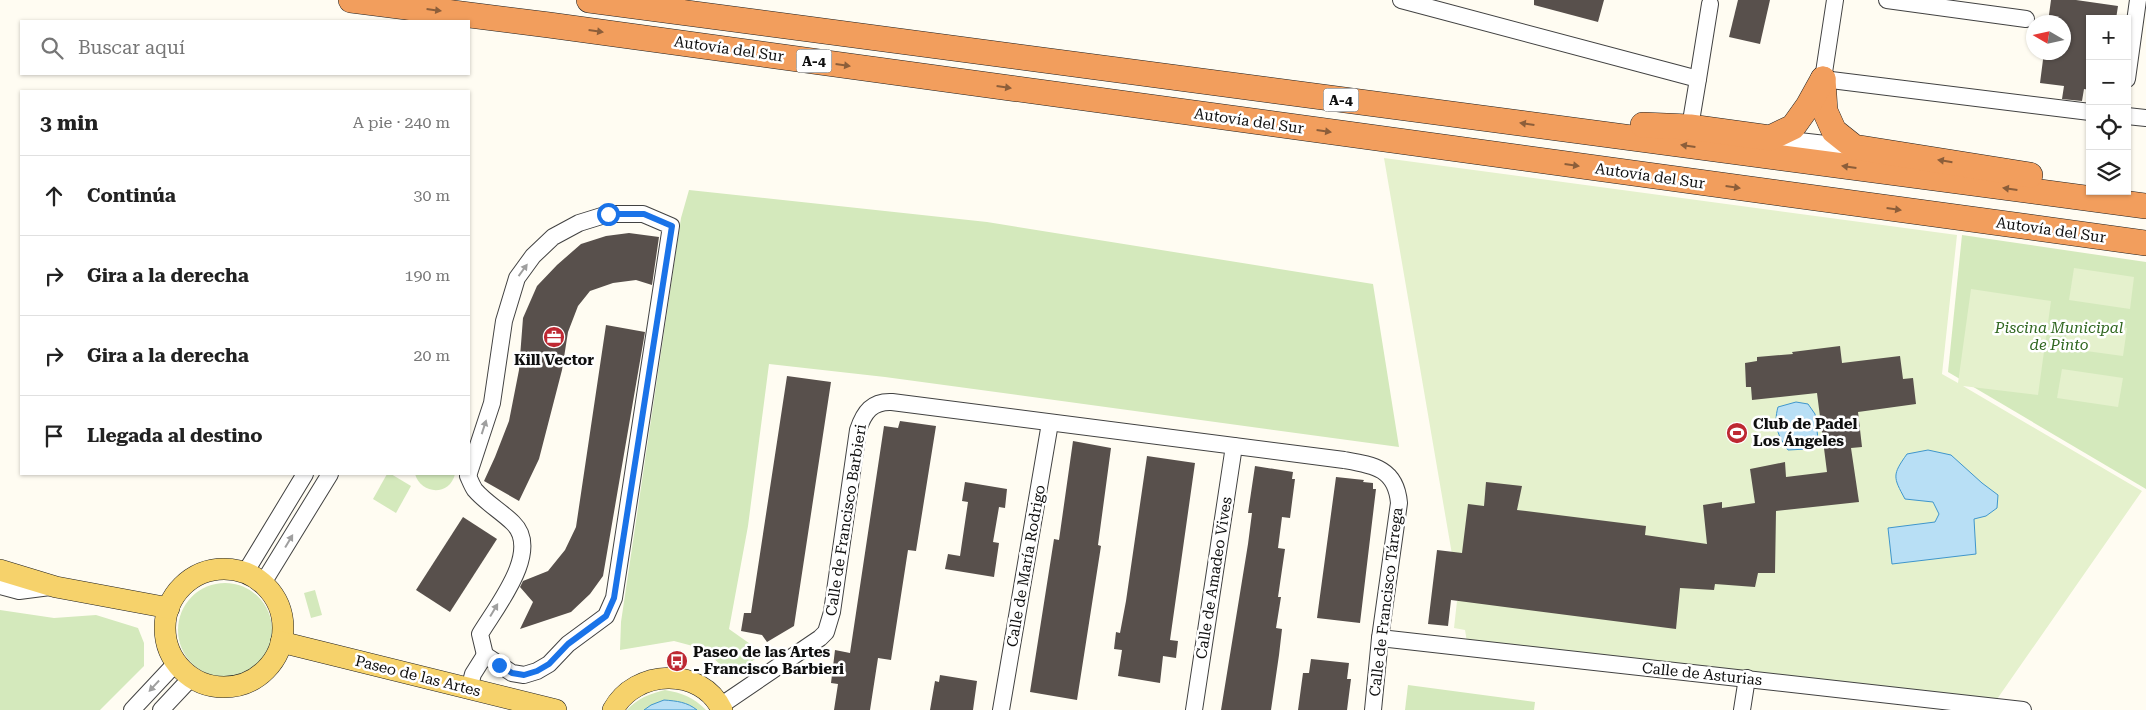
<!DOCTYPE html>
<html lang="es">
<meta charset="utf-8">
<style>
body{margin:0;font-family:"Roboto Serif",serif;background:#f6f6f6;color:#222}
.controls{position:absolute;right:15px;top:15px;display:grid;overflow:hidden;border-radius:0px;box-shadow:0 1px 4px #0004}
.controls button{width:45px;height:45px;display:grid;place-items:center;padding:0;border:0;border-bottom:1px solid #e0e0e0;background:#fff;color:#222;font:25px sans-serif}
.compass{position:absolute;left:2026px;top:15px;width:45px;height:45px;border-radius:50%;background:#fff;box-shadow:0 1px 4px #0004;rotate:279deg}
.stop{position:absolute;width:15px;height:15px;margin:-11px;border:4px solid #1a73e8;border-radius:50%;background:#fff}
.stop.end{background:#1a73e8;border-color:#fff;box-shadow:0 1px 5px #0008}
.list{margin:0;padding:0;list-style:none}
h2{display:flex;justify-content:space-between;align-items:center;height:65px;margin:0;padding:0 20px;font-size:21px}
h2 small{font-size:16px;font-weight:400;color:#767676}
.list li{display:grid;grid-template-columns:32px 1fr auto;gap:15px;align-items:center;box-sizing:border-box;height:80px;padding:0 20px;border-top:1px solid #e0e0e0}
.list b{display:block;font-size:19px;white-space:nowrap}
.list em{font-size:16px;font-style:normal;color:#767676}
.icon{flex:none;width:28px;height:28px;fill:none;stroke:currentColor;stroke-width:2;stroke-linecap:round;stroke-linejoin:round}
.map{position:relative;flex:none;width:2146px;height:710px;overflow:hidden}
.search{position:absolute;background:#fff;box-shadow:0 1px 4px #0004;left:20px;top:20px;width:450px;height:55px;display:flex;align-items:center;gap:12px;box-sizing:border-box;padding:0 18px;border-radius:0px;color:#767676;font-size:19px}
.panel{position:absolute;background:#fff;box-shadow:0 1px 4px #0004;left:20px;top:90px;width:450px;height:385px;border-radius:0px}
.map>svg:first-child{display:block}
</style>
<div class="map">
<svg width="2146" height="710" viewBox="0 0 2146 710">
<rect width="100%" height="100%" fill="#fffcf2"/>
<g fill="#d4e9bc">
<polygon points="689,190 987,222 1373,284 1399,447 885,377 769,364 748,526 729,629 763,653 732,676 704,649 674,641 620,650 621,622 681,218"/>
<polygon points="1962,235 2146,262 2146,489 1948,372"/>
<polygon points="387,474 391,474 411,486 396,513 373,499"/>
<path d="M415 474H455C450 496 421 495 415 474Z"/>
<circle cx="225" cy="630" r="47"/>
<polygon points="315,590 322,615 311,618 304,593"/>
<polygon points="0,610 54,618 96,615 138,628 144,643 144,666 100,710 0,710"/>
<polygon points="1408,685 1535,702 1534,710 1405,710"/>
<path d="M665 690C682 693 693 697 706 710H627C638 698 649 694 665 690Z"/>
</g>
<g fill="#e5f1cd">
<polygon points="1384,158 1957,235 1942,374 1958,383 1971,289 2051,301 2038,395 1963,386 2142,491 1995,702 1467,642 1465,630 1454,628 1457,601 1460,601"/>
<polygon points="2074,268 2134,277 2130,309 2069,300"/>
<polygon points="2068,320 2127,328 2123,356 2064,348"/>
<polygon points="2062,369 2123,378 2118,407 2057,398"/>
</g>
<g fill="#b8dff5" stroke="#3f96cc">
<path d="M1796 402 1808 404 1815 414 1818 439 1807 449 1788 450C1778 436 1773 425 1778 407Z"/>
<path d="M1928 450 1951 455 1982 483 1998 495 1997 508 1986 516 1974 519 1976 554 1892 564 1888 528 1935 522 1939 514 1933 502 1905 499C1893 477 1892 475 1907 454Z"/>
<path d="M664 700C677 701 687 702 697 710H644L651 705Z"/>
</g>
<g fill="#58504c">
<polygon points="1534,0 1604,0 1598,22 1534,5"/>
<polygon points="1738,0 1770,0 1760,44 1729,37"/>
<polygon points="2051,0 2076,0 2118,6 2116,19 2090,19 2090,90 2084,89 2082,101 2062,99 2064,86 2040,83 2044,52 2064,52 2064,22 2048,22"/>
<polygon points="629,233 659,237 652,285 636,280 613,283 590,291 578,306 568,332 562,370 539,459 519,501 484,481 495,457 509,421 519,370 523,318 537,286 557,265 581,244 606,236"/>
<polygon points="606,325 645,332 603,576 590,594 571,612 520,629 533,602 520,587 523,581 548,571 565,550 576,527"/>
<polygon points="1840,346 1842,363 1900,356 1903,379 1913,378 1916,404 1858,412 1862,447 1851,448 1859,502 1776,511 1775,573 1758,573 1755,587 1715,584 1714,590 1680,588 1676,629 1451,600 1448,626 1428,624 1437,550 1462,553 1468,504 1484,506 1486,482 1522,486 1517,510 1646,526 1645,535 1707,544 1703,505 1722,502 1722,508 1755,503 1750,469 1785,462 1786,477 1827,472 1817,393 1752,400 1751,387 1746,387 1745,363 1757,361 1757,357 1793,354 1792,352"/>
<polygon points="787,376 831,382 794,626 767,642 762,635 741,631 744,613 751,613"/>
<polygon points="900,421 936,426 916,551 908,550 891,660 878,658 870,710 834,710 838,684 831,683 835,650 850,653 884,426 898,428"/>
<polygon points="1073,441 1111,448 1098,545 1101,546 1077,700 1030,692 1054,539 1059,540"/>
<polygon points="1147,456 1195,463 1170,640 1178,641 1176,658 1163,656 1160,683 1118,676 1122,650 1114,649 1116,632 1120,633 1126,601"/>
<polygon points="1255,466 1293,472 1292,479 1295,479 1290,518 1282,517 1278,548 1285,549 1278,597 1281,597 1276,628 1282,629 1279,655 1271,710 1221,710 1248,544 1252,513 1248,513"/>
<polygon points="1336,477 1364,480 1363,482 1373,483 1373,489 1376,489 1360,623 1317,618"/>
<polygon points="965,482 1007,489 1005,508 999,507 993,542 999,543 994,577 945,569 948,554 960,556 968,502 962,501"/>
<polygon points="463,517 497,539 450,612 416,590"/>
<polygon points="1311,659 1349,663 1347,679 1351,679 1347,710 1298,710 1303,673 1309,673"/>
<polygon points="940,675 977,681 973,710 930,710 935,681 939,682"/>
</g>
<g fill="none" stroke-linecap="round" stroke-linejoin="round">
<g stroke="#424242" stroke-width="18">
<g id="minor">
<polyline points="1401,0 1698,79 1690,127"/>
<polyline points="1835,0 1823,79 2090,112"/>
<polyline points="1887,0 2026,19"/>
<polyline points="1698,79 1710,4"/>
<polyline points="2127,79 2138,0"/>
<polyline points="2127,116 2146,118"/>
<polyline points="1772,138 1852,147"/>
<path d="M469 474 468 476C470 480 472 486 475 490 485 502 502 512 513 523 542 551 496 607 480 634L485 655 512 673 524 675 537 671 549 664 568 644 606 616 614 598 671 226 643 214H608L579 223 553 237 533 256 517 278 504 321 492 403 469 473"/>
<polyline points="245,573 305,474"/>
<polyline points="263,583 330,474"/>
<polyline points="0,586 19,591 50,587"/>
<polyline points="1380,638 2023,710"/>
<polyline points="469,689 473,674 485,655"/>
<path d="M720 706 820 638 826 632 832 612 858 430C864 412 872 401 892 402L1344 460C1373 465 1396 468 1399 503L1380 638 1373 710"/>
<polyline points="132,710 176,663"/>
<polyline points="161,710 191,678"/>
<polyline points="1001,710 1050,423"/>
<polyline points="1194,710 1234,446"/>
<polyline points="1742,710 1747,678"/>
</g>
</g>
<g stroke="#202020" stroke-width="22">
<g id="major">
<circle cx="224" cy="628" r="59"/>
<polyline points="0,570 56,587 169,608"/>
<polyline points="281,642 556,710"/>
<path d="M613 710C635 669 701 666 722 710"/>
</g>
</g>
<g stroke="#202020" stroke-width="26">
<g id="highway">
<polyline points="351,0 549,25 2146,243"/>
<polyline points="589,0 2146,206"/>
<polyline points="1823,79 1825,111 1834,131 1854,147 2030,175"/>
<polyline points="1643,125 1690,127 1770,138 1793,127 1808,106 1823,79"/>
</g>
</g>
<use href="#minor" stroke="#fff" stroke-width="16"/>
<use href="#major" stroke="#f6d26b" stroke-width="21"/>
<use href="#highway" stroke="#f29e5d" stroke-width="25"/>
</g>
<defs><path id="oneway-solid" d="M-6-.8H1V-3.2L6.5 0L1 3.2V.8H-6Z" transform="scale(1.25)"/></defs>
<g fill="#8c5e3a">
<use href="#oneway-solid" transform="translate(434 10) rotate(7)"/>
<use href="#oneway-solid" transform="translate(596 31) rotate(8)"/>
<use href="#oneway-solid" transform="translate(843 65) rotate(8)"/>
<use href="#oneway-solid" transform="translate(1004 87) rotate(8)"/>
<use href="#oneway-solid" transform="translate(1527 124) rotate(-172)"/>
<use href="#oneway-solid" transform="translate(1324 131) rotate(8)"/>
<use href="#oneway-solid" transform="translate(1688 146) rotate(-172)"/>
<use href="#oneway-solid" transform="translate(1945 161) rotate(-171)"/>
<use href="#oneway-solid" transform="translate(1572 165) rotate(8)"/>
<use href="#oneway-solid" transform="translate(1849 167) rotate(-172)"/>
<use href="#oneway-solid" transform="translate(1733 187) rotate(8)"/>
<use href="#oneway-solid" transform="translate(2010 189) rotate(-172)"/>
<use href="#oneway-solid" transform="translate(1894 209) rotate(8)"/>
</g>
<g fill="#9f9f9f">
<use href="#oneway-solid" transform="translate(523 270) rotate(-54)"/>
<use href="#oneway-solid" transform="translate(484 427) rotate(-72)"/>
<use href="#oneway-solid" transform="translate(289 541) rotate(-59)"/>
<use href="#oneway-solid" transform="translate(494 610) rotate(-59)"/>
<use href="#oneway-solid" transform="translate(154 686) rotate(133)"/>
</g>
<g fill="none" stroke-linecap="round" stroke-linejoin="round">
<polyline stroke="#1a73e8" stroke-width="6" points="499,665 512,673 524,675 537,671 549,664 568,644 606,616 614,598 672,226 644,214 608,214"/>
</g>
<defs>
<g id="office-disc" transform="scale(1.125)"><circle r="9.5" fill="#be2933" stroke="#fff"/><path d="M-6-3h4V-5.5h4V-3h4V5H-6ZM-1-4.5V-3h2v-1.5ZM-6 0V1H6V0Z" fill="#fff"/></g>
<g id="stadium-disc" transform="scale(1.125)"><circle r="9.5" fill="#be2933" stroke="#fff"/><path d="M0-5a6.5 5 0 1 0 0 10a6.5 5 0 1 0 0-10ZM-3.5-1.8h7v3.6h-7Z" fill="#fff"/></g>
<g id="bus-disc" transform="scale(1.125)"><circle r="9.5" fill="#be2933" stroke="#fff"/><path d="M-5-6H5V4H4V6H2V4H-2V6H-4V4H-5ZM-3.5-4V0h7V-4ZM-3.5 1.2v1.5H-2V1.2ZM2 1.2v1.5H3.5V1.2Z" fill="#fff"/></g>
</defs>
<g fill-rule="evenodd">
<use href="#office-disc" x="554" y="337"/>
<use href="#stadium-disc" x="1737" y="433"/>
<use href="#bus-disc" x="677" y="661"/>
</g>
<g text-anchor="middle" stroke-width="5" stroke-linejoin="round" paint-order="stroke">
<g fill="#fff" stroke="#575757" stroke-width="1">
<rect x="796.5" y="49.5" width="35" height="23" rx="4"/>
<rect x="1323.5" y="88.5" width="35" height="23" rx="4"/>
</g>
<g font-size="14" font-weight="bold" fill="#0f0f0f">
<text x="814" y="66">A-4</text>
<text x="1341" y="105">A-4</text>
</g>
<g font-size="15" fill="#0f0f0f" stroke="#fff">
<text transform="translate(729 49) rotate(8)" y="5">Autovía del Sur</text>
<text transform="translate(1249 121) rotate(8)" y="5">Autovía del Sur</text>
<text transform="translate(1650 176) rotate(8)" y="5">Autovía del Sur</text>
<text transform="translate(2051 230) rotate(8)" y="5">Autovía del Sur</text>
<text transform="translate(846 520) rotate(-81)" y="5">Calle de Francisco Barbieri</text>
<text transform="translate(1026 566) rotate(-80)" y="5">Calle de María Rodrigo</text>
<text transform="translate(1214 578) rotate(-81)" y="5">Calle de Amadeo Vives</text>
<text transform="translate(1386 602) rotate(-83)" y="5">Calle de Francisco Tárrega</text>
<text transform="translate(1702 674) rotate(6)" y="5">Calle de Asturias</text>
<text transform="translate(418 676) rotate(14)" y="5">Paseo de las Artes</text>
</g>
<g font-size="15" font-style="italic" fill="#306720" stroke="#fff">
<text x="2059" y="333">Piscina Municipal<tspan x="2059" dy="17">de Pinto</tspan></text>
</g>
<g font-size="15" font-weight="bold" fill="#0f0f0f" stroke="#fff" text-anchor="start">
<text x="554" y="365" text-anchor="middle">Kill Vector</text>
<text x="1753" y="429">Club de Padel<tspan x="1753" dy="17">Los Ángeles</tspan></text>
<text x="693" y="657">Paseo de las Artes<tspan x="693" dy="17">- Francisco Barbieri</tspan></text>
</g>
</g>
</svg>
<div class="controls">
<button>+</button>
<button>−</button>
<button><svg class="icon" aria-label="locate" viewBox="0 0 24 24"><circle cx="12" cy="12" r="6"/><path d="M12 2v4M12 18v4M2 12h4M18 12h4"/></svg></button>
<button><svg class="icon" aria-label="layers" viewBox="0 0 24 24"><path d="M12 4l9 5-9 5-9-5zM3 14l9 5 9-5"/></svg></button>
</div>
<svg class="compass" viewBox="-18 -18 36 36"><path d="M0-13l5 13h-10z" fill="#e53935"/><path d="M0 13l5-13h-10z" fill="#767676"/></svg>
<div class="stop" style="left:608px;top:214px"></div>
<div class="stop end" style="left:499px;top:665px"></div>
<div class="search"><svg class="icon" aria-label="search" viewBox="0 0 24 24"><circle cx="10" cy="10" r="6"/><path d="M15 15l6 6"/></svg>Buscar aquí</div>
<section class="panel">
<h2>3 min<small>A pie · 240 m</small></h2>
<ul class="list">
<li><svg class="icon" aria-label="ahead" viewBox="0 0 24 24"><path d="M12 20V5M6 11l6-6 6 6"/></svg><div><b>Continúa</b></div><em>30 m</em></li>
<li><svg class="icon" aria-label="right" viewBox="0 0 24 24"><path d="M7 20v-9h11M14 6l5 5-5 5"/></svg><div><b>Gira a la derecha</b></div><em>190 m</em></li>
<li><svg class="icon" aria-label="right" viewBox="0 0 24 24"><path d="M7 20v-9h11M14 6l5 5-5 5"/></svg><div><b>Gira a la derecha</b></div><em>20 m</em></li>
<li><svg class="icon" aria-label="arrive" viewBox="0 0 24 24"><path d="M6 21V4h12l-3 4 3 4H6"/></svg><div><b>Llegada al destino</b></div></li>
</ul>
</section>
</div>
